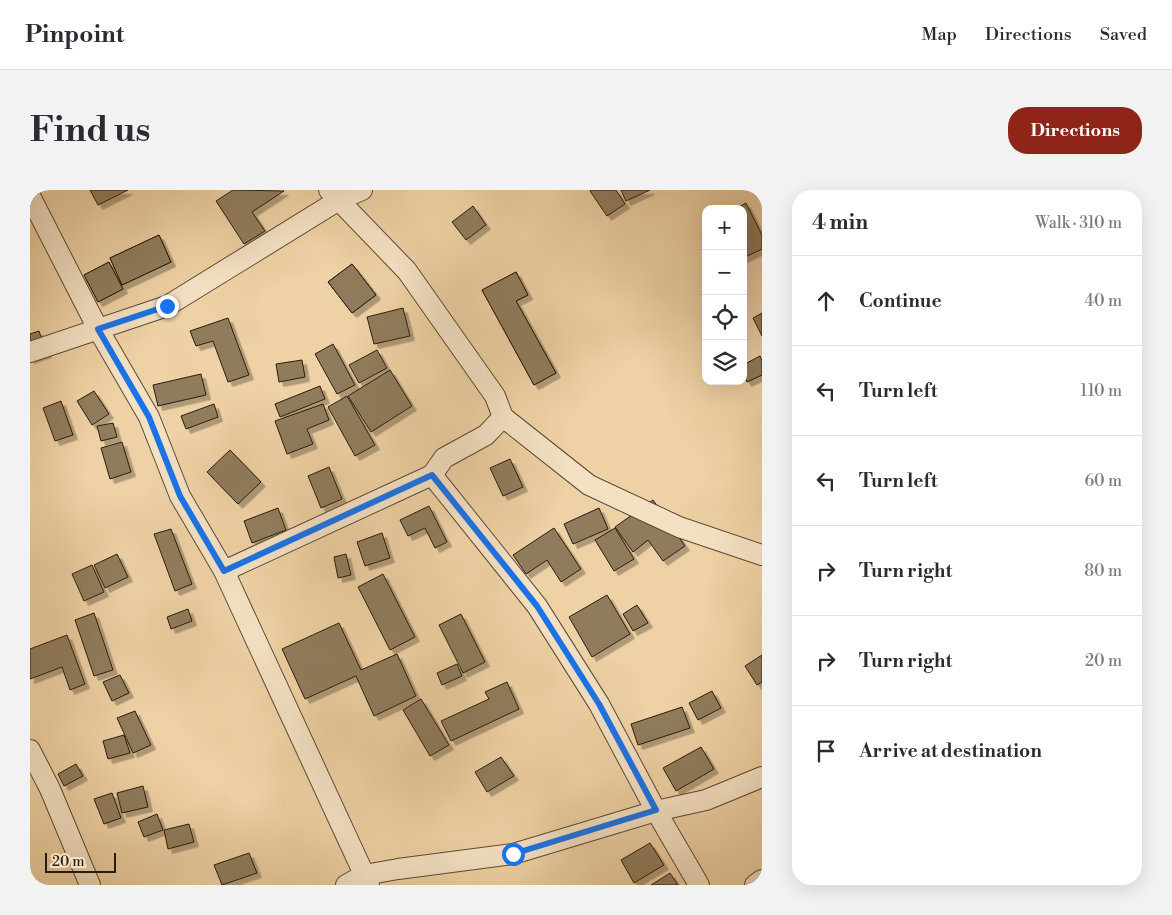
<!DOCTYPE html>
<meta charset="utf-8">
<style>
body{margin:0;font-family:"Libre Bodoni",serif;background:#f2f2f3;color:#2b2b33}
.controls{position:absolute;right:15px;top:15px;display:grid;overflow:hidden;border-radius:10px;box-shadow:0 5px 20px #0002}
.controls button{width:45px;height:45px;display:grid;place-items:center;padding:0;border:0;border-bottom:1px solid #e1e1e2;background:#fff;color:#2b2b33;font:25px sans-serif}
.scale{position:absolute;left:15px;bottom:12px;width:71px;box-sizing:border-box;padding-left:5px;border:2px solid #2a1d0e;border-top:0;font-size:14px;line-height:18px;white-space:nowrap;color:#2a1d0e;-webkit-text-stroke:4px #f4e1c4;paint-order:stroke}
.stop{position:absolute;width:15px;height:15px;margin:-11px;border:4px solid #1a73e8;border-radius:50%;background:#fff}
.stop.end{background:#1a73e8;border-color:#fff;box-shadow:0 1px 5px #0008}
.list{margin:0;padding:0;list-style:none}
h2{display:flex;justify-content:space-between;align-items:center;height:65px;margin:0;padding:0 20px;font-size:21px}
h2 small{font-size:16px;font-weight:400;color:#7c7c81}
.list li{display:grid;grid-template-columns:32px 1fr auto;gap:15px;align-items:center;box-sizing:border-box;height:90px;padding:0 20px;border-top:1px solid #e1e1e2}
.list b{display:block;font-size:19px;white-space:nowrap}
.list em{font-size:16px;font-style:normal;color:#7c7c81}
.icon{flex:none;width:28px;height:28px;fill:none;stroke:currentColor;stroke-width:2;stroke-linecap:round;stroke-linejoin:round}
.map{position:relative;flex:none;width:732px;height:695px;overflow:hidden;border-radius:20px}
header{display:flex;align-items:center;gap:30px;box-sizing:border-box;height:70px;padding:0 25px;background:#fff;border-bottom:1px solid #e1e1e2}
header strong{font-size:24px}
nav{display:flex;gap:28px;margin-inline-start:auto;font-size:18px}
.intro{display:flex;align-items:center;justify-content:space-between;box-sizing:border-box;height:120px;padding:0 30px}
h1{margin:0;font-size:35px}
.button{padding:12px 22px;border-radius:20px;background:#8f2418;color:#fff;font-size:18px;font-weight:700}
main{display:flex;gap:30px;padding:0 30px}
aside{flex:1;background:#fff;border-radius:20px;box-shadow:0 5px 20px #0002}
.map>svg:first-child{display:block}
</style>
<header>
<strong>Pinpoint</strong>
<nav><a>Map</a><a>Directions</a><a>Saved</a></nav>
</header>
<div class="intro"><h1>Find us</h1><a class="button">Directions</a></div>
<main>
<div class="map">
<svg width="732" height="695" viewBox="0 0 732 695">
<defs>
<filter id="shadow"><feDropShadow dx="4.5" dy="4.5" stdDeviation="0" flood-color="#0004"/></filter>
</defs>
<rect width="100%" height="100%" fill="#eed1a4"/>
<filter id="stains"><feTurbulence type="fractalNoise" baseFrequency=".004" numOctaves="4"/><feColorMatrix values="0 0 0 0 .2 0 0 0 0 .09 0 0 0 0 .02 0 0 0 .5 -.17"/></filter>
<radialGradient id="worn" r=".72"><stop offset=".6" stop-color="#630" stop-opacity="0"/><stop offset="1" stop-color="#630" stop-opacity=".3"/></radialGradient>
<g fill="#907b5c" stroke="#2a1d0e" filter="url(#shadow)">
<polygon points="60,0 98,0 68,15"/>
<polygon points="203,0 254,1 222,22 235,41 214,54 186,11"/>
<polygon points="562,0 586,0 595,14 577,26 560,1"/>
<polygon points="591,0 620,0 596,11"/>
<polygon points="716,13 732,45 732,59 713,68 713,19 705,19"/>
<polygon points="443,16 456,35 436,50 422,32"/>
<polygon points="129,45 141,72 92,95 80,68"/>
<polygon points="129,45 141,72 92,95 80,68"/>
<polygon points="79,72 93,99 68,112 54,85"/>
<polygon points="79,72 93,99 68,112 54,85"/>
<polygon points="322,74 346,105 322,123 298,92"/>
<polygon points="322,74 346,105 322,123 298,92"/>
<polygon points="486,82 498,105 486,111 526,183 504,195 452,100"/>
<polygon points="486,82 498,105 486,111 526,183 504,195 452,100"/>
<polygon points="373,118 380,146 344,154 337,127"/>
<polygon points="732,123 732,146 723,128"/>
<polygon points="198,128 219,185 198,192 183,151 166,156 160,141"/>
<polygon points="9,141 17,163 0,169 0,144"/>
<polygon points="303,154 325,195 307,204 285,164"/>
<polygon points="347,160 357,178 329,193 319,175"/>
<polygon points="730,166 732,171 732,185 717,192 713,184 713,175"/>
<polygon points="272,170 275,187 249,192 246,174"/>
<polygon points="360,180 382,216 341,242 318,206"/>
<polygon points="171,184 176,205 128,216 123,195"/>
<polygon points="290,196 295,209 250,227 245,214"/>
<polygon points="64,201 79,224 62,235 47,211"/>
<polygon points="317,206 345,255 325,266 298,217"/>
<polygon points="31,211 43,245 25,251 13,218"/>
<polygon points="184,214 188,227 156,239 151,226"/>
<polygon points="293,214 299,230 277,239 283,254 257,264 245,231"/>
<polygon points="83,233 87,247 71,251 67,236"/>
<polygon points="92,252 101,282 80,289 71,258"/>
<polygon points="200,260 231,292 208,314 177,282"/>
<polygon points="480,269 493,297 473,306 460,278"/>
<polygon points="299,277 312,309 291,318 278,286"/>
<polygon points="623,310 655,356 633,371 618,350 603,362 585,337"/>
<polygon points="399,316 417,352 405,358 395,338 378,346 370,330"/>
<polygon points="248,318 256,340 222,353 214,331"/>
<polygon points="569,318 578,339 543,354 534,334"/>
<polygon points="524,338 551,379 531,392 517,370 496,384 483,365"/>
<polygon points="585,338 604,369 584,381 565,350"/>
<polygon points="141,339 162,394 145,401 124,344"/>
<polygon points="352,343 360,368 335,376 327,352"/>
<polygon points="87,364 98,387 75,398 64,375"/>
<polygon points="316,364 321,385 308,388 304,367"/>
<polygon points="62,375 74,402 54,411 42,384"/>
<polygon points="353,384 385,447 360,460 328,397"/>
<polygon points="577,405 600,444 562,467 539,427"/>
<polygon points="607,415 618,433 603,441 593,424"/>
<polygon points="158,419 162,431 141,439 137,427"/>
<polygon points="64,423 83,480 64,486 45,430"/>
<polygon points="431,424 455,472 433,483 409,435"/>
<polygon points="309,433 331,480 367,464 386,506 344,526 326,486 275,509 252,459"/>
<polygon points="37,445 55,494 40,500 32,477 0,489 0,459"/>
<polygon points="732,465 732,492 727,495 715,476"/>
<polygon points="427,474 432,486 412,495 407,483"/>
<polygon points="90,485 99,503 82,511 73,492"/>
<polygon points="477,492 489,519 421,551 411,531 459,509 455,502"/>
<polygon points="682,501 691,518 668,530 659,513"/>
<polygon points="391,509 419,555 400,566 373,520"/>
<polygon points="652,517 660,538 608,555 601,534"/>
<polygon points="105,521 121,555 103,563 87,528"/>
<polygon points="94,545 100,563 78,569 73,551"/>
<polygon points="671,557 684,579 646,601 633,578"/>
<polygon points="471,567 484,586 457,602 445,582"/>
<polygon points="46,574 53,586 34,596 28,584"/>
<polygon points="113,596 118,617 92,623 87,603"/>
<polygon points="82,603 91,628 74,634 64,609"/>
<polygon points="127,624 133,640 114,647 108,632"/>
<polygon points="159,634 164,652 138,659 134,640"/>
<polygon points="620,653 634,675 604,693 591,670"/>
<polygon points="219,663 227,683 192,695 184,675"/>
<polygon points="640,683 648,695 621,695"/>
</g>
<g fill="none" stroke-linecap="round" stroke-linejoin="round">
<g stroke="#5b4a34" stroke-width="22">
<g id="street">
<polyline points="299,0 377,81 465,206 473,227 559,295 649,337 732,365"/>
<polyline points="0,6 68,139 119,227 150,306 194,381 339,695"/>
<polyline points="0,162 137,116 309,10 332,0"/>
<polyline points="402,285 507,416 569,514 626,621 669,695"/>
<polyline points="194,381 402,285 414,268 456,245 473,227"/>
<polyline points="0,560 20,599 60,695"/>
<polyline points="316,695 334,685 368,679 483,664 626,621 676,610 732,587"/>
<polyline points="725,695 732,690"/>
</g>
</g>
<use href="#street" stroke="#f4e1c4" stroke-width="20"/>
</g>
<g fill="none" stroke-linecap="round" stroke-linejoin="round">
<polyline stroke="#1a73e8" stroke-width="6" points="137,116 68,139 119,227 150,306 194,381 402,285 507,416 569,514 626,620 483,664"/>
</g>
<rect width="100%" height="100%" filter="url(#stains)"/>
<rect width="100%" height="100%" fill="url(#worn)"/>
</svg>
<div class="controls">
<button>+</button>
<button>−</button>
<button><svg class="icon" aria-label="locate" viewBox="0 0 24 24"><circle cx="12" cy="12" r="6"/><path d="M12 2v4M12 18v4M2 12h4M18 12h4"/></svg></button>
<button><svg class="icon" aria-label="layers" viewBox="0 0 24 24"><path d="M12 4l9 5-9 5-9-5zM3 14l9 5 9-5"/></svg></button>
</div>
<div class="scale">20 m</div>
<div class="stop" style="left:483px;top:664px"></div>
<div class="stop end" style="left:137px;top:116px"></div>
</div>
<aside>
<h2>4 min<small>Walk · 310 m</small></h2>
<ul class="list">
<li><svg class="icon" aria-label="ahead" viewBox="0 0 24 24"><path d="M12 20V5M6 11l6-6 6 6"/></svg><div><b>Continue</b></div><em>40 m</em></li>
<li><svg class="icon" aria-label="left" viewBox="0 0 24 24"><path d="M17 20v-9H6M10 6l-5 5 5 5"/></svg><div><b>Turn left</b></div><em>110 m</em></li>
<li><svg class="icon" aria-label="left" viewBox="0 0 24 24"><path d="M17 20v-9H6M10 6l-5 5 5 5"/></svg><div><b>Turn left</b></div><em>60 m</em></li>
<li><svg class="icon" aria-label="right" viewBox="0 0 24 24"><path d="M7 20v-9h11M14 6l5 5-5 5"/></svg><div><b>Turn right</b></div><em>80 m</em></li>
<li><svg class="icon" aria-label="right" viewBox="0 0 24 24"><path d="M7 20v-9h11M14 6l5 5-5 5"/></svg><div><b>Turn right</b></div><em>20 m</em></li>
<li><svg class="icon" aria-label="arrive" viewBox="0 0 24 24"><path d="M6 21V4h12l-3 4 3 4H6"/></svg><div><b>Arrive at destination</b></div></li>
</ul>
</aside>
</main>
